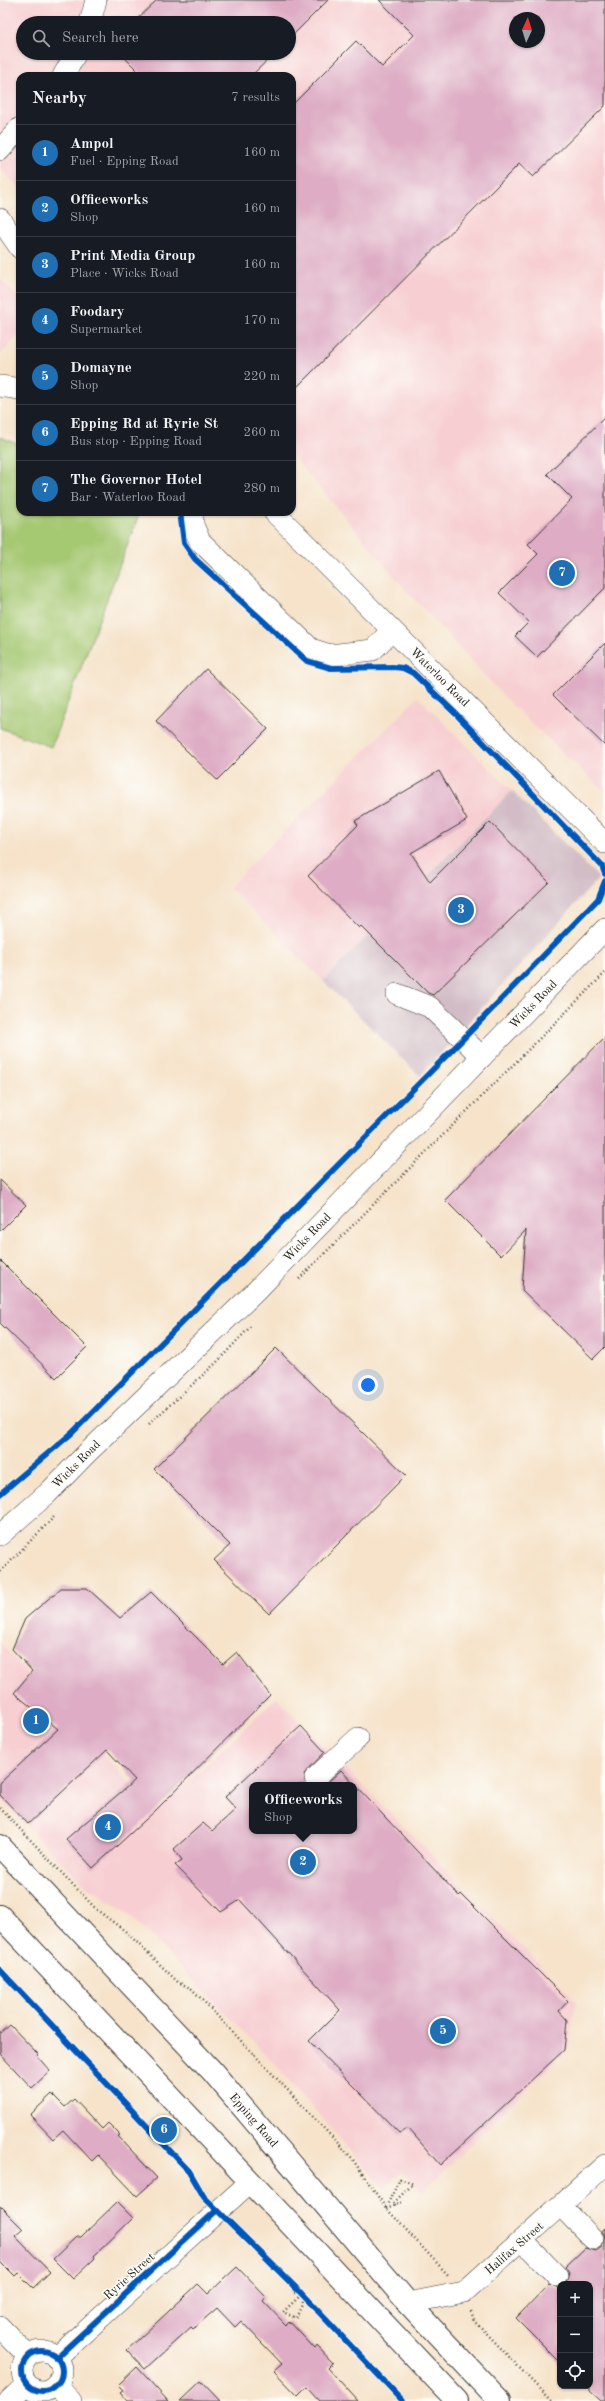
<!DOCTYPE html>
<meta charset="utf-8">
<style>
body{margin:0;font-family:"Old Standard TT",serif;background:#20242c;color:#f1f3f6}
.controls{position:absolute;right:12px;bottom:12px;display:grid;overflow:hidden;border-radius:8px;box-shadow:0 1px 3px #0004}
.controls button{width:36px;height:36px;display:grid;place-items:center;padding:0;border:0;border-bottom:1px solid #363941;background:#171b24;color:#f1f3f6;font:20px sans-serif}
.compass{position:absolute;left:509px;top:12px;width:36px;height:36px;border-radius:50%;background:#171b24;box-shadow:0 1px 3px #0004;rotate:4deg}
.you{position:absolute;left:368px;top:1385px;width:14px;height:14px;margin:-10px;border:3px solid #fff;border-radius:50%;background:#1a73e8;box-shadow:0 0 0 6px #1a73e833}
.badge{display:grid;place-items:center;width:26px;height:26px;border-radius:50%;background:#1f6fb2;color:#fff;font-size:13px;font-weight:700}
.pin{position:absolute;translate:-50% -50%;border:2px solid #fff;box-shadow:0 1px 4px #0006}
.popup{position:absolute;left:249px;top:1782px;width:108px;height:52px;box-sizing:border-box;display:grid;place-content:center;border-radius:8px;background:#171b24;filter:drop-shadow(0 1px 3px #0005);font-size:13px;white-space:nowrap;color:#9ea1a6}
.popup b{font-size:15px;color:#f1f3f6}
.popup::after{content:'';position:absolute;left:50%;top:100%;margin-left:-8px;border:8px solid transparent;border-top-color:#171b24}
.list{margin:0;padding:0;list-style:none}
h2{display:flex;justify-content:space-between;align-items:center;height:52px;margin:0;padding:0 16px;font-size:17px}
h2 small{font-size:13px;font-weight:400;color:#9ea1a6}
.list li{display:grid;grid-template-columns:26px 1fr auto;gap:12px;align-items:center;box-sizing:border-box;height:56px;padding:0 16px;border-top:1px solid #363941}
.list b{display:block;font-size:15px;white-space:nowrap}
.list p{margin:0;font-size:13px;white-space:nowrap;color:#9ea1a6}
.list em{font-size:13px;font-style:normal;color:#9ea1a6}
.icon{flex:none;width:22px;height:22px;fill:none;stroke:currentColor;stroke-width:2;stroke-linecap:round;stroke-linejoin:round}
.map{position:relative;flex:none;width:605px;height:2401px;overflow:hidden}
.search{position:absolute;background:#171b24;box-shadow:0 1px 3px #0004;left:16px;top:16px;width:280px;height:44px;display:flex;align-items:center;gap:10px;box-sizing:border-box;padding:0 14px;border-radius:22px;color:#9ea1a6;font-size:15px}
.panel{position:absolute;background:#171b24;box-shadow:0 1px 3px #0004;left:16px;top:72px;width:280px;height:444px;border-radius:12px}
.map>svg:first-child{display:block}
</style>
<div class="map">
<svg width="605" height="2401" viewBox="0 0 605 2401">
<rect width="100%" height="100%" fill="#fdfcf7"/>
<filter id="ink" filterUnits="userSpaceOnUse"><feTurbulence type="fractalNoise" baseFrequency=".025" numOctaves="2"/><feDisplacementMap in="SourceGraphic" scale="8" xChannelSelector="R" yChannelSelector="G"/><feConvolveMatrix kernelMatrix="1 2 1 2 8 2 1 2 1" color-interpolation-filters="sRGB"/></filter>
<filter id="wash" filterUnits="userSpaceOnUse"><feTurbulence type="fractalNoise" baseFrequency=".012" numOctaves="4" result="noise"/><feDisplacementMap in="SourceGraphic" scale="16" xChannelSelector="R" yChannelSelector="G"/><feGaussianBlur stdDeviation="0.9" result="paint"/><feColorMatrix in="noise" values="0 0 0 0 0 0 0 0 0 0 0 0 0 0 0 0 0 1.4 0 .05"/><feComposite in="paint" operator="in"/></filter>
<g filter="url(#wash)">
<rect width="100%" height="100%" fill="#f6e3ca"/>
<g fill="#f7cfd2" fill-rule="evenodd">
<path d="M0 0H605V792L512 705 407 591 292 455V76H20V189L0 168ZM515 18H539V42H515ZM23 23H289V53H23Z"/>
<polygon points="0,279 20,299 20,335 0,355"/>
<polygon points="418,697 512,791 323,981 229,887"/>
<path d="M0 1643 156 1812 276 1698 576 2001 569 2048 422 2192 402 2172 383 2188 274 2063 132 1917 82 1883 0 1798ZM252 1785H354V1831H252Z"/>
</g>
<polygon fill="#d2bdc6" points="512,791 599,878 420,1076 323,981"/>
<polygon fill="#a5c872" stroke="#607247" points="0,437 20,445 20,512 140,512 51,747 0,728"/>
<g id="blocks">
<g fill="#deadc5" fill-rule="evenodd">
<polygon points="157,0 328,0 289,39 289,23 133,23"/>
<path d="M379 0H605V106L533 177 519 164 292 392V105L356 41 382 67 414 35ZM515 18H539V42H515Z"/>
<polygon points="120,53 275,53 251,76 143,76"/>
<polygon points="605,417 605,588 537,657 515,636 529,622 499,593 538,554 528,544 572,499 547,474"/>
<polygon points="605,643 605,746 553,695"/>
<polygon points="206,669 268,729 217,780 156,721"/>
<polygon points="439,771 467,820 411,853 430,882 490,822 549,882 433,995 428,993 361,926 359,928 308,876 358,825 355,821"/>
<polygon points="605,1037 605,1347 593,1359 522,1290 526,1230 501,1256 445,1200"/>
<polygon points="0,1180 26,1205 0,1231"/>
<polygon points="0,1260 87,1347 56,1378 0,1323"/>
<polygon points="276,1348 406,1475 269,1614 214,1560 230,1545 154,1469"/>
<polygon points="61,1588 87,1588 120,1618 151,1592 223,1664 237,1652 270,1695 156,1810 93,1868 66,1839 135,1780 107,1750 28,1824 0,1795 0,1783 58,1729 14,1693 32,1671 12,1649 25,1619"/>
<polygon points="301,1726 325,1752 304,1774 306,1785 252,1785 252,1831 354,1831 354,1785 325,1785 341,1770 459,1896 461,1894 568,2001 559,2011 567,2020 564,2050 440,2165 408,2128 400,2134 309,2041 340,2010 240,1900 221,1912 175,1865 182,1860 174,1849 203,1823 212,1831 236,1809 225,1797"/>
<polygon points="10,2025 39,2055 37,2056 50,2071 32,2088 0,2054 0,2034"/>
<polygon points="52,2094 65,2107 74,2099 102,2129 108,2123 120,2135 118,2136 157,2178 137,2196 98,2155 92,2161 63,2130 53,2139 30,2115"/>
<polygon points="117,2202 133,2218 94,2256 95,2258 73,2279 53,2259 76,2237 81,2237"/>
<polygon points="0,2206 23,2229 15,2236 50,2272 33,2288 18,2273 15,2276 0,2261"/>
<polygon points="605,2228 605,2401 601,2401 590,2391 590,2284 566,2284 569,2273 565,2267 585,2248 596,2251 602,2247 605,2236 602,2231"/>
<polygon points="237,2267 266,2297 263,2301 286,2325 289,2321 315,2349 317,2346 333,2363 328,2368 358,2401 320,2401 307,2387 298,2396 274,2371 282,2364 241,2321 235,2327 217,2308 193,2329 191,2327 145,2369 127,2350 198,2284 208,2294"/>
<polygon points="549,2284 560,2288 560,2362 516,2318"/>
<polygon points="137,2367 168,2401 128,2401 120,2392 123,2390 118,2385"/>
<polygon points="201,2381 220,2401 180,2401"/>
</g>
</g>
</g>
<g filter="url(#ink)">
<use href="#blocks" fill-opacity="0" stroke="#3d3a36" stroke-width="1"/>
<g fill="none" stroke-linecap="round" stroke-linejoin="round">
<g stroke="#3d3a36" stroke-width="22">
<g id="minor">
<polyline points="90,23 96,0"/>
<polyline points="63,76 76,53"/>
<polyline points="0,150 20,128"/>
<polyline points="0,219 20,248"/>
<polyline points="0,386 20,389"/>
<polyline points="193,512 193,525 200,541 311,649 330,655 373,650 392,630"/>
<polyline points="274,512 605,843"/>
<polyline points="397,994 430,1007 482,1057"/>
<polyline points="0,1535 48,1493 87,1453 255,1292 605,929"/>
<polyline points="315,1778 358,1738"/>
<polyline points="561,2206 593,2239"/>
<polyline points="522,2240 557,2276"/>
<polyline points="408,2303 464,2292 605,2165"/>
<polyline points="0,2327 28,2356"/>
<circle cx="42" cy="2371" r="20"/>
<polyline points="56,2358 249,2183"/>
<polyline points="56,2385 71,2401"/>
<polyline points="9,2401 27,2384"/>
</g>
</g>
<g stroke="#3d3a36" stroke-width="24">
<g id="major">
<polyline points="0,1846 212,2071 408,2303 500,2401"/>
<polyline points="0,1916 457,2401"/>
</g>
</g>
<g stroke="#3d3a36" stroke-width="2.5" stroke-dasharray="1 3" stroke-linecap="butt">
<polyline points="299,1279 605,973"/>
<polyline points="149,1424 216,1363 251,1326"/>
<polyline points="0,1572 54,1517"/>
<polyline points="0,1808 97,1910 125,1931 178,1982 192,1989 351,2157 386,2208 448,2275"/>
<polyline points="386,2207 391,2197"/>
<polyline points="386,2208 402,2202"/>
<polyline points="299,2289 303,2293 283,2312 296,2318 305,2298"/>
<polyline points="294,2293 299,2291"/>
<polyline points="471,2311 474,2320 551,2401"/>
</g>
<use href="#minor" stroke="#fff" stroke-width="21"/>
<use href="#major" stroke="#fff" stroke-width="22"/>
<polyline stroke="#3d3a36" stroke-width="2.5" stroke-dasharray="1 3" stroke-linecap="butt" points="391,2197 400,2179 413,2184 393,2203 397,2207"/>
<g stroke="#fdfcf7" stroke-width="8">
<g id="cycleway">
<polyline points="180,512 184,543 195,559 307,661 331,668 393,667 403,668 413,673 456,714 602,866 605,874"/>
<polyline points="0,1494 72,1433 463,1039 598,899 605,881"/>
<polyline points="0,1970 189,2171 204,2197 299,2291 403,2401"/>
<circle cx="42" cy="2371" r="20"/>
<polyline points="56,2358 217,2210"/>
</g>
</g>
<use href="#cycleway" stroke="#0057b8" stroke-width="6"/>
</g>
</g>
<g text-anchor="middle" stroke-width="3" stroke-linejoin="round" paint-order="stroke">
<g font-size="12" fill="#1c1c1c" stroke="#fdfcf7">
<text transform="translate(440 677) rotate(45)" y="4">Waterloo Road</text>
<text transform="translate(533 1004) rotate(-46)" y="4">Wicks Road</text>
<text transform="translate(307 1237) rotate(-46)" y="4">Wicks Road</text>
<text transform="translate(76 1464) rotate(-45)" y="4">Wicks Road</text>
<text transform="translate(254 2120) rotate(49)" y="4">Epping Road</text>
<text transform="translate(514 2248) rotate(-41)" y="4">Halifax Street</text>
<text transform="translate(129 2276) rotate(-42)" y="4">Ryrie Street</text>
</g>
</g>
</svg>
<div class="controls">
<button>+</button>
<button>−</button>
<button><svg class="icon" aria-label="locate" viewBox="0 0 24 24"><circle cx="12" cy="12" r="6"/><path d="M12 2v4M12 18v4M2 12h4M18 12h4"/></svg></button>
</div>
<svg class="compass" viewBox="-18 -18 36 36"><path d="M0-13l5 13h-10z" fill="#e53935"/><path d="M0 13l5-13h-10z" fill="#9ea1a6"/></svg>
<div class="you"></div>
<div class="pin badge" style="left:36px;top:1721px">1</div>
<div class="pin badge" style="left:303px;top:1862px">2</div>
<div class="popup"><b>Officeworks</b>Shop</div>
<div class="pin badge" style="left:461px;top:910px">3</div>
<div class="pin badge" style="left:108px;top:1827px">4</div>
<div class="pin badge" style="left:443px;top:2031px">5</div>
<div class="pin badge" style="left:164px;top:2130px">6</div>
<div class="pin badge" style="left:562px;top:573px">7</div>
<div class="search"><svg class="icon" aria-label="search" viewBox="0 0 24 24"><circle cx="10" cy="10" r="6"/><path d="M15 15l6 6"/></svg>Search here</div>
<section class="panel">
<h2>Nearby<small>7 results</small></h2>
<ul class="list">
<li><span class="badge">1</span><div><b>Ampol</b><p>Fuel · Epping Road</p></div><em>160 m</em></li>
<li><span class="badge">2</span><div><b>Officeworks</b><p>Shop</p></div><em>160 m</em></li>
<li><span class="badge">3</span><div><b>Print Media Group</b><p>Place · Wicks Road</p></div><em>160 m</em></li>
<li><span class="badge">4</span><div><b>Foodary</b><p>Supermarket</p></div><em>170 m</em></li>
<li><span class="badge">5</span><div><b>Domayne</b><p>Shop</p></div><em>220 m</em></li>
<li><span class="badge">6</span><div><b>Epping Rd at Ryrie St</b><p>Bus stop · Epping Road</p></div><em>260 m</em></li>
<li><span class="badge">7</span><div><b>The Governor Hotel</b><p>Bar · Waterloo Road</p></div><em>280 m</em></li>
</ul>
</section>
</div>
